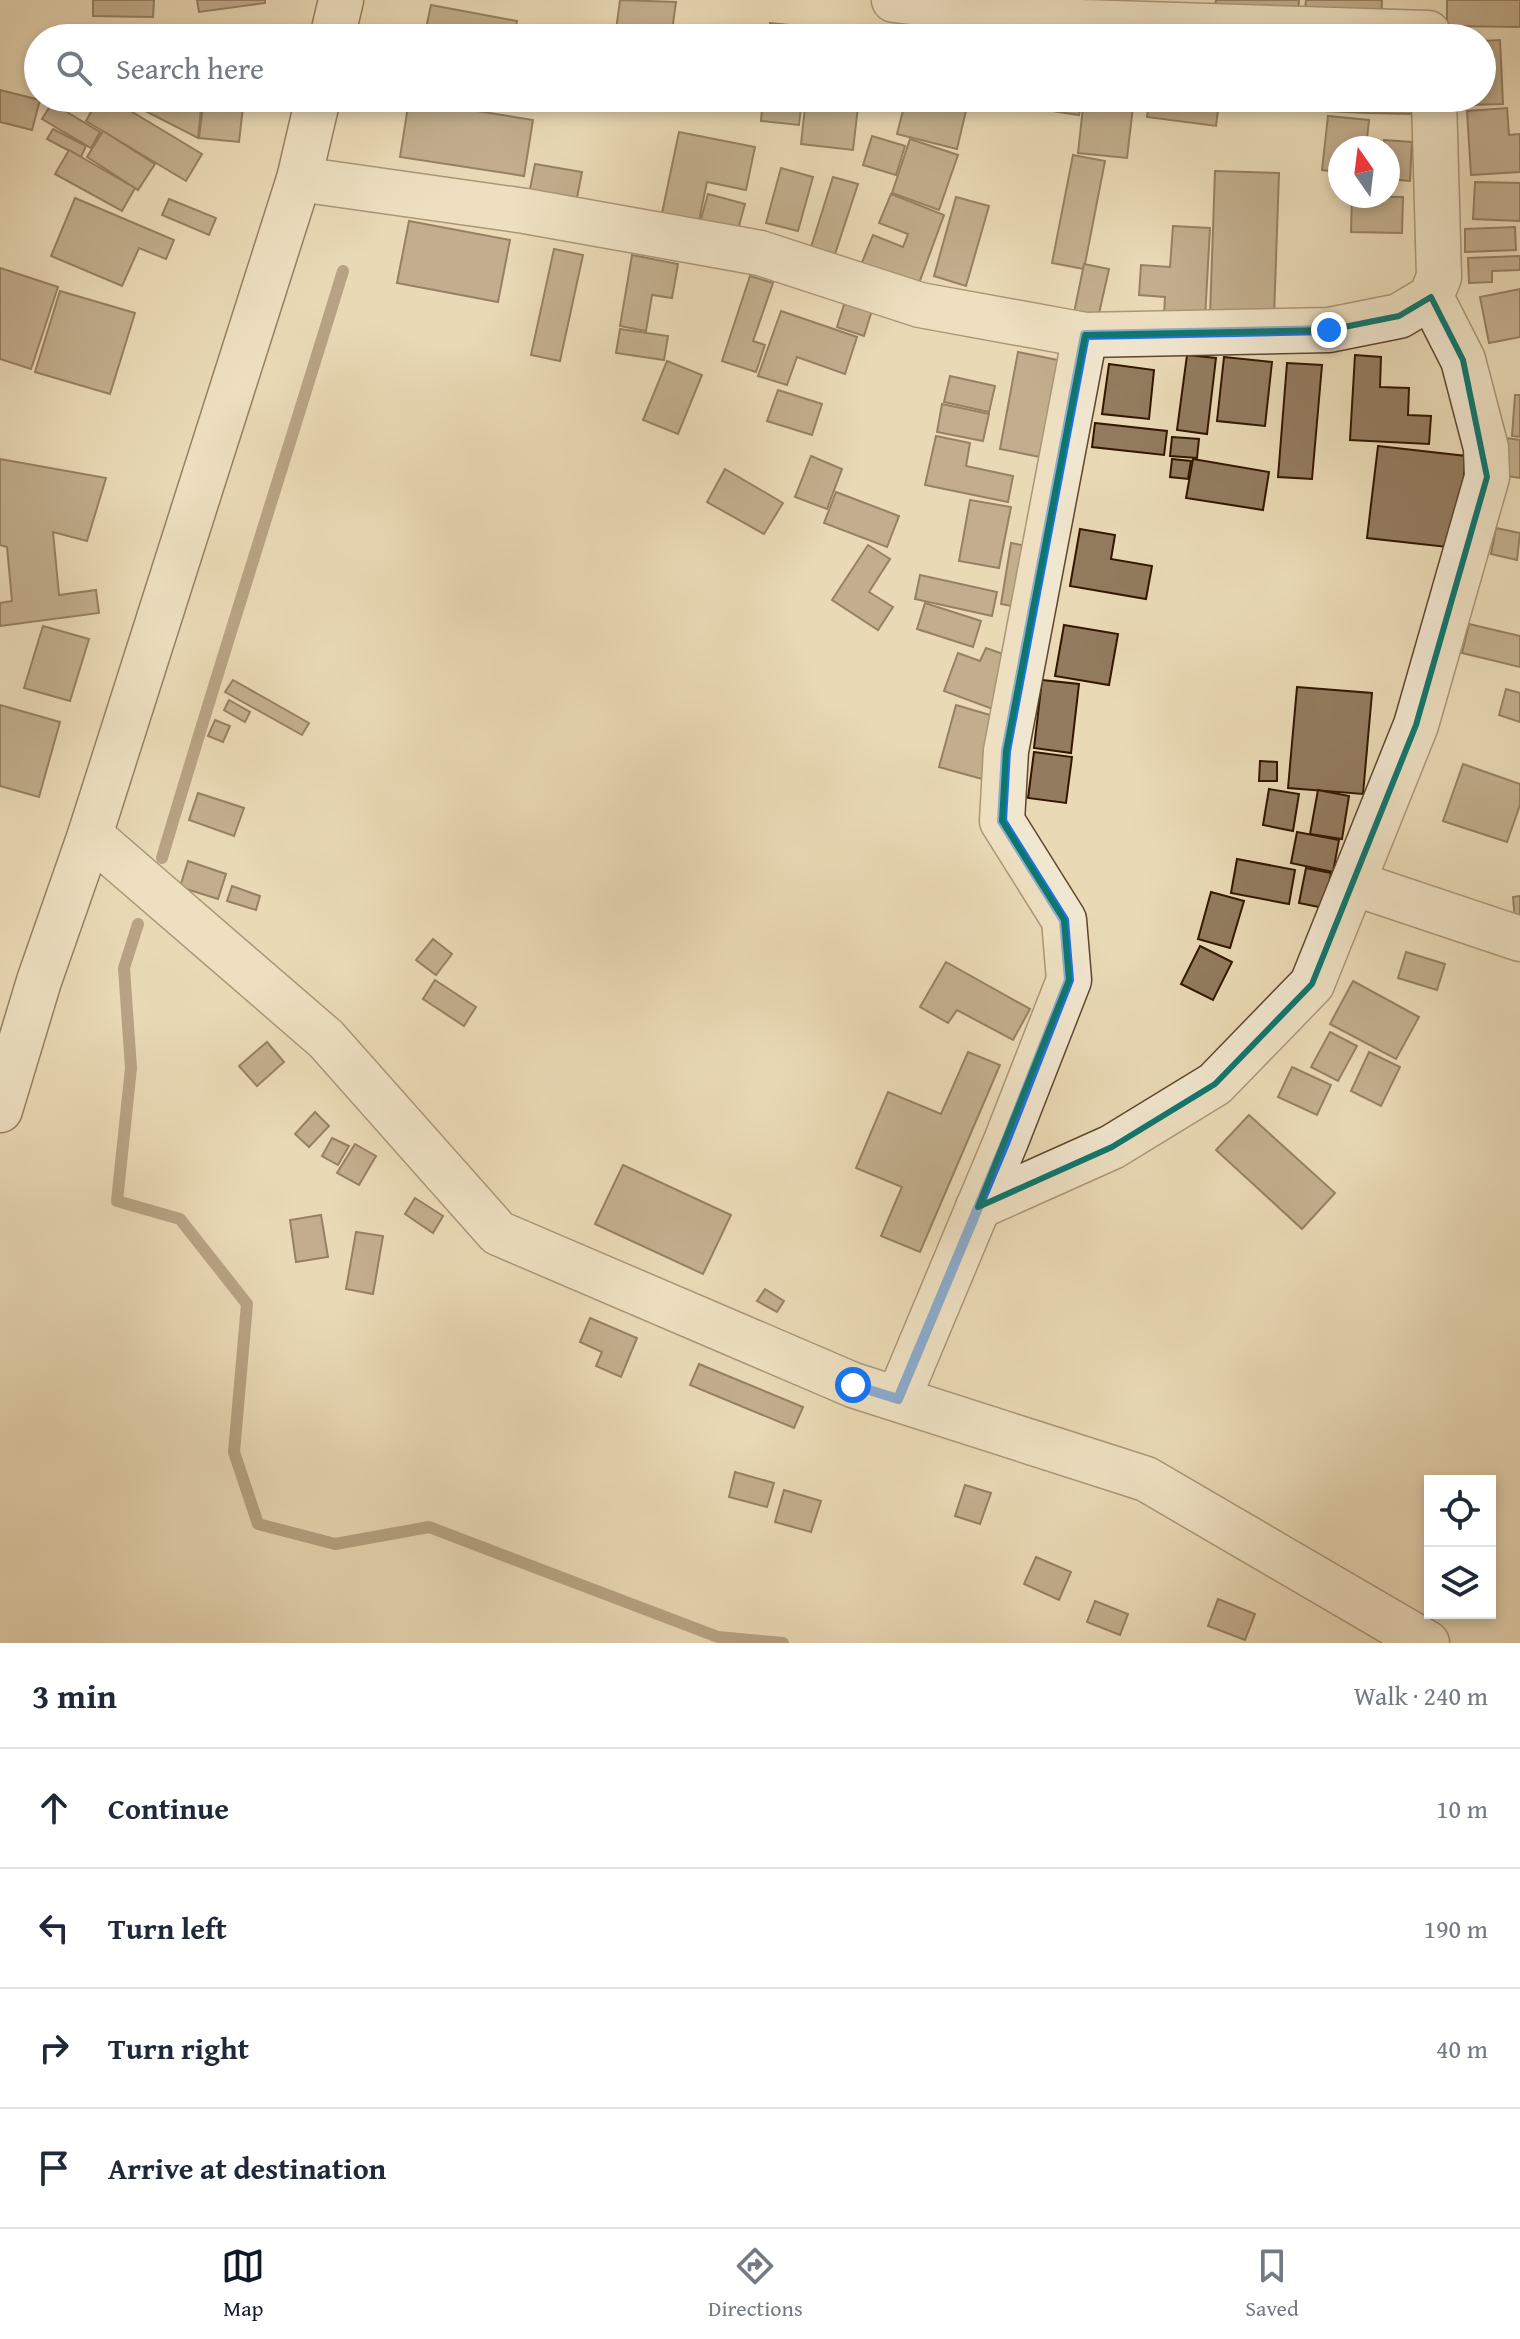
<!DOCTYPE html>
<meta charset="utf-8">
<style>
body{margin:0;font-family:"Gentium Book Plus",serif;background:#f6f6f7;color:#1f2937}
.controls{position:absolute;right:24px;bottom:24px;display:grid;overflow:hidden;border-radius:0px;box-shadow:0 4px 12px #0003}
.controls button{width:72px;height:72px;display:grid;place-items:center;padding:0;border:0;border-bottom:2px solid #e0e1e3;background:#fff;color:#1f2937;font:40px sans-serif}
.compass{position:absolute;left:1328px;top:136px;width:72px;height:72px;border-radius:50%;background:#fff;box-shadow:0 4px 12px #0003;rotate:346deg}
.stop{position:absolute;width:24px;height:24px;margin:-18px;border:6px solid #1a73e8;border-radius:50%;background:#fff}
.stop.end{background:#1a73e8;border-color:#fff;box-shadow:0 2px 8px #0008}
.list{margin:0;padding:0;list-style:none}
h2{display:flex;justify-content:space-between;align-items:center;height:104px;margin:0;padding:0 32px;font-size:34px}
h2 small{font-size:26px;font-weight:400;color:#747a83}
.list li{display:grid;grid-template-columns:52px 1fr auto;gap:24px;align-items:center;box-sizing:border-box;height:120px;padding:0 32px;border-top:2px solid #e0e1e3}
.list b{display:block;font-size:30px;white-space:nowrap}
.list em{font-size:26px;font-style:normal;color:#747a83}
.icon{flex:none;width:44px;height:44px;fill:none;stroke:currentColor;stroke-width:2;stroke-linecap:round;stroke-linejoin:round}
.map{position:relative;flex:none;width:1520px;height:1643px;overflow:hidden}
.search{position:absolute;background:#fff;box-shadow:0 4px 12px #0003;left:24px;right:24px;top:24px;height:88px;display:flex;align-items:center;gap:20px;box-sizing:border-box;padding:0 28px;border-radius:44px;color:#747a83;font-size:30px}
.sheet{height:584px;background:#fff}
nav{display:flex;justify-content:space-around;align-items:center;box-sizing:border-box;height:112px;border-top:2px solid #e0e1e3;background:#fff;font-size:22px;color:#747a83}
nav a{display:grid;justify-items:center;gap:4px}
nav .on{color:#111827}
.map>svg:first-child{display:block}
</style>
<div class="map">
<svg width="1520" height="1643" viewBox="0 0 1520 1643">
<rect width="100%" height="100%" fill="#e9d9b5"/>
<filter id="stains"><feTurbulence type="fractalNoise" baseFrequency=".0025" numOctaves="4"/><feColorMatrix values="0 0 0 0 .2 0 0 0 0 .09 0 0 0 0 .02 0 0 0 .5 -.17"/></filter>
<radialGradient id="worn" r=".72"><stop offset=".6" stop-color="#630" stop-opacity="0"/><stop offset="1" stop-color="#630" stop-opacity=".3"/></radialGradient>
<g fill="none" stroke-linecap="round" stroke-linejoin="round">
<g stroke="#7b6247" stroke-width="12">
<path d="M162 858C220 662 283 467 343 271"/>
<polyline points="138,924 124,968 131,1068 117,1201 180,1219 247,1304 234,1452 258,1524 335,1544 429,1527 718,1637 783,1643"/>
</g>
</g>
<g fill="#927b5e" stroke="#331500" stroke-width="2">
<polygon points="93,0 154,0 153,17 93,16"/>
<polygon points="197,0 265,0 265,3 199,12"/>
<polygon points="620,0 676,2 671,38 615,38"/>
<polygon points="1216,0 1299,0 1297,21 1214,14"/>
<polygon points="1306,0 1382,0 1381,27 1304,22"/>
<polygon points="1447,0 1520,0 1520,27 1447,26"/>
<polygon points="431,5 517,21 514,38 424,38"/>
<polygon points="770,23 809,27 808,38 769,38"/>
<polygon points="100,26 238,38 99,38"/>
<polygon points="1500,40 1503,104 1468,105 1468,98 1482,98 1482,41"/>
<polygon points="0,90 40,100 32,130 0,122"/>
<polygon points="99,98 109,98 202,154 186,181 86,121"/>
<polygon points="120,98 202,98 198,138"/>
<polygon points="204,98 244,98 239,142 199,138"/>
<polygon points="622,98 662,98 662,103"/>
<polygon points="763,98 802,98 799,125 761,121"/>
<polygon points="806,98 859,98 853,150 801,144"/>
<polygon points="933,98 969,98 957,149 897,134 906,99 931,105"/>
<polygon points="1033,98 1082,98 1079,115 1032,108"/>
<polygon points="1084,98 1134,98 1127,158 1078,153"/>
<polygon points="1150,98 1195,98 1219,102 1216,126 1147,117"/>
<polygon points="1326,98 1367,98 1366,113 1325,111"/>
<polygon points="1368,98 1416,98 1416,114 1368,113"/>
<polygon points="409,100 533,120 524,176 400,157"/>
<polygon points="52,103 100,132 91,148 42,119"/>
<polygon points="1507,108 1509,135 1520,134 1520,172 1471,175 1467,111"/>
<polygon points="1328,116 1369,120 1366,148 1340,148 1340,172 1322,170"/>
<polygon points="53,129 86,146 81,157 47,139"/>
<polygon points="103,131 155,164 138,190 87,157"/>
<polygon points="679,132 755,147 746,190 707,182 699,220 662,213"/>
<polygon points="872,136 905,146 896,175 863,165"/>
<polygon points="910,139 958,155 939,210 892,193"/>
<polygon points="1384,140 1412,142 1410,181 1388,179 1388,148 1383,148"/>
<polygon points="69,150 135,188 122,211 55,174"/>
<polygon points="1073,155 1105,161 1084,269 1052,263"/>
<polygon points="535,164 582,172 576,203 529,194"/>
<polygon points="781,168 813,177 798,231 766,223"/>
<polygon points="1215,171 1279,173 1274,317 1210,316"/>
<polygon points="833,177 858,184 835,254 811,247"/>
<polygon points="1475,182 1520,183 1520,221 1473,219"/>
<polygon points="708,194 745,204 737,233 700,222"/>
<polygon points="891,194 944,215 918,286 861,265 873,235 903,247 908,234 879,223"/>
<polygon points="1352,196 1403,197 1402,233 1351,232"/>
<polygon points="956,197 989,206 966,286 934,276"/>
<polygon points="75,198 174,240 166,259 139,248 122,286 51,256"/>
<polygon points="169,199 216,218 209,235 162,215"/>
<polygon points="409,221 510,240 498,302 397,283"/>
<polygon points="1173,226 1210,228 1205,318 1164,316 1165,297 1139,295 1141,265 1170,267"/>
<polygon points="1515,227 1516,250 1465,252 1465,229"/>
<polygon points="554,249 583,255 560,361 531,355"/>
<polygon points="632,255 678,264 672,298 652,295 646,331 620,326"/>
<polygon points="1520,256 1520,270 1492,271 1492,282 1469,283 1468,258"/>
<polygon points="1084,264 1109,269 1098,318 1074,313"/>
<polygon points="0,268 58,287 31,369 0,359"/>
<polygon points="750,276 773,283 753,341 765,345 756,372 722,361"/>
<polygon points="1520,289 1520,337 1489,343 1480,297"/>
<polygon points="60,291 135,313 110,394 35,372"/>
<polygon points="846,298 873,307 864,336 837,327"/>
<polygon points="781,311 857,337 845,374 797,357 787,385 758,376"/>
<polygon points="620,329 668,336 664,360 616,353"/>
<polygon points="1018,352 1063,361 1045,458 1000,449"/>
<polygon points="1187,355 1216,358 1207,434 1177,430"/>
<polygon points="1355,355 1381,357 1380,387 1409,388 1408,415 1431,416 1429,444 1350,440"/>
<polygon points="1224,357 1272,362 1265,426 1217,421"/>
<polygon points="667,361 702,375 678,434 643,420"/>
<polygon points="1287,363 1322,365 1312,479 1278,477"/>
<polygon points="1109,364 1154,370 1149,419 1102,414"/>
<polygon points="950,376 995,386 989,412 944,402"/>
<polygon points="778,390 822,404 812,435 767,421"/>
<polygon points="1515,395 1520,395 1520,437 1512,436"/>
<polygon points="942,404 989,414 983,441 937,432"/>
<polygon points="1095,423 1167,431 1164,455 1092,447"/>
<polygon points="936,436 970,443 966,466 1013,476 1008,502 925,485"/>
<polygon points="1172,437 1199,439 1197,458 1170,456"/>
<polygon points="1506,438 1520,440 1520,478 1500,475"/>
<polygon points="1378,446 1466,456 1456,548 1367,538"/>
<polygon points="811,456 842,469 827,509 795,497"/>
<polygon points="0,459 106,478 87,541 53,532 59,595 96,590 99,613 0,626 0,603 12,601 7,547 0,545"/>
<polygon points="1172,459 1191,461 1188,479 1170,477"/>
<polygon points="1193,459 1269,472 1263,510 1186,498"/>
<polygon points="725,469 783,503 764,534 707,502"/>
<polygon points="836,492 899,516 887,547 824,523"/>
<polygon points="970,500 1011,507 999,568 959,561"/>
<polygon points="1496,528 1520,533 1517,560 1491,554"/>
<polygon points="1080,529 1115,535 1111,559 1152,566 1146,599 1070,586"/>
<polygon points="1011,543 1038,548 1028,609 1001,604"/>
<polygon points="868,545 890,559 869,592 893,607 878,630 832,600"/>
<polygon points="920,575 997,592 992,616 915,599"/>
<polygon points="925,603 981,621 973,647 917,629"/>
<polygon points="1469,624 1520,636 1520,667 1462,653"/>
<polygon points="1064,625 1118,634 1109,685 1055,676"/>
<polygon points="43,626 89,639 70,701 24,688"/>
<polygon points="986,648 1017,659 998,711 944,691 958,653 980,661"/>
<polygon points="233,680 309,723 302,735 225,692"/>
<polygon points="1042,680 1079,684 1071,753 1034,748"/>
<polygon points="1297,687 1372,693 1363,794 1288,788"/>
<polygon points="1506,689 1520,693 1520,722 1499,715"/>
<polygon points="229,700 250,712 245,722 224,710"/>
<polygon points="0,705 60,722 39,797 0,786"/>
<polygon points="956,705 1000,718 982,779 939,767"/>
<polygon points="215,720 230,726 223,742 208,736"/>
<polygon points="1034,752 1072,757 1066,803 1028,798"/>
<polygon points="1260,761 1277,762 1277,781 1259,781"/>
<polygon points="1463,764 1520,784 1520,805 1507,842 1443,821"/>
<polygon points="1269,789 1299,794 1293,831 1263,825"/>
<polygon points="1318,790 1349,796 1342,839 1310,834"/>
<polygon points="198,793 244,808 234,836 189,820"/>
<polygon points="1297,832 1339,840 1333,872 1291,863"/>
<polygon points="1237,859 1295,870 1289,904 1231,893"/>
<polygon points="188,861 226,874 218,899 180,887"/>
<polygon points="1306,868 1331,873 1324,908 1299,903"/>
<polygon points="232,886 260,896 256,910 227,901"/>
<polygon points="1211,892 1244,901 1230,948 1198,939"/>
<polygon points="1520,896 1520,919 1515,920 1513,897"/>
<polygon points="433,939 452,954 436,975 416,960"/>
<polygon points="1200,946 1232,962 1213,1000 1181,984"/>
<polygon points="1406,952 1445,964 1437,990 1398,978"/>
<polygon points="946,962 1030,1009 1013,1040 957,1010 948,1023 920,1007"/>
<polygon points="435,980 476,1007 464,1026 423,999"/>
<polygon points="1353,981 1419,1017 1396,1059 1330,1024"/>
<polygon points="1330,1032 1357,1046 1338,1081 1311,1067"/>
<polygon points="267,1042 284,1062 257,1086 239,1066"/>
<polygon points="968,1052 1000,1065 920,1252 881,1236 902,1187 856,1168 888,1092 941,1114"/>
<polygon points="1369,1052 1400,1067 1381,1106 1351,1091"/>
<polygon points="1292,1067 1331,1085 1317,1115 1278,1097"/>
<polygon points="315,1112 329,1126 309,1147 295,1134"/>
<polygon points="1249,1115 1335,1193 1302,1229 1216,1150"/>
<polygon points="332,1138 349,1146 338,1165 322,1156"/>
<polygon points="355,1144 376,1156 359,1185 337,1173"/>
<polygon points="623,1165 731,1215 703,1274 595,1224"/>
<polygon points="415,1198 443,1216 433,1233 405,1214"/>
<polygon points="321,1215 328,1257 296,1262 290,1220"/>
<polygon points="356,1232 383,1236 373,1294 346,1289"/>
<polygon points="765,1289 784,1301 777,1312 757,1301"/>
<polygon points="590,1318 637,1338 621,1377 596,1366 602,1352 580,1342"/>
<polygon points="699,1364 803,1407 794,1428 690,1385"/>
<polygon points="735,1472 774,1483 767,1507 729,1497"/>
<polygon points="965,1485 991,1493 980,1524 955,1516"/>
<polygon points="784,1490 821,1501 811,1532 775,1522"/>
<polygon points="1036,1557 1071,1572 1059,1600 1024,1584"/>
<polygon points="1218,1599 1255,1614 1245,1640 1208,1626"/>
<polygon points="1095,1601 1128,1614 1120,1635 1087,1622"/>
</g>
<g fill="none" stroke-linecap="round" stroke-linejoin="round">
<g stroke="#60462d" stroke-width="47">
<g id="minor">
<polyline points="894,0 1082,22 1428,33"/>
<polyline points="299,179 525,211 760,253 920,305 1085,335 1329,330 1399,316 1431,297 1439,277 1434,98"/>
<polyline points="90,835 326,1039 498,1233 853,1385 1146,1479 1427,1643"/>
<polyline points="1353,883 1520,939"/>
<polyline points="978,1207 1112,1147 1215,1084 1312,984 1416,725 1487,477 1486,448 1463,360 1431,297"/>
<polyline points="898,1399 1006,1141 1069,980 1064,920 1002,821 1006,751 1085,335"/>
</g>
</g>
<g stroke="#331500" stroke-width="47">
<g id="secondary">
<polyline points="332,38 341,0"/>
<polyline points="0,1110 39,981 90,835 299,179 318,98"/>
</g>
</g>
<use href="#minor" stroke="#f1e6cf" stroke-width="44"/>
<use href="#secondary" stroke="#f1e6cf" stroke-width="44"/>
</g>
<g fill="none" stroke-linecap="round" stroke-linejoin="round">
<polyline stroke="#1a73e8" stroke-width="10" points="853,1385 898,1399 1006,1141 1069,980 1064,920 1002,821 1006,751 1085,335 1329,330"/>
</g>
<path d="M0 0H1520V1643H0ZM1431 297 1463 360 1487 477 1416 725 1312 984 1215 1084 1112 1147 978 1207 1069 980 1064 920 1002 821 1006 751 1085 335 1329 330 1399 316Z" fill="#e9d9b5" fill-opacity=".55" fill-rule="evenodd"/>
<path fill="none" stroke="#0f766e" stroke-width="6" stroke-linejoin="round" d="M1431 297 1463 360 1487 477 1416 725 1312 984 1215 1084 1112 1147 978 1207 1069 980 1064 920 1002 821 1006 751 1085 335 1329 330 1399 316Z"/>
<rect width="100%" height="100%" filter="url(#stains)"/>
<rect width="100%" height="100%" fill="url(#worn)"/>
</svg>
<div class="controls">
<button><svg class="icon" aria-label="locate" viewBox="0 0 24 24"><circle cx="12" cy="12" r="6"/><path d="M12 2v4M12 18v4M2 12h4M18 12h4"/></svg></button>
<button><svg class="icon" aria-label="layers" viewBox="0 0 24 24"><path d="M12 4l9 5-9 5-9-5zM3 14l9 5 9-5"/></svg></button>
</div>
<svg class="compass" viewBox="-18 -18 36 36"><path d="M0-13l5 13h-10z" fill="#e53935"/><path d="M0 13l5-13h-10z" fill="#747a83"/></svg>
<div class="stop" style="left:853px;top:1385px"></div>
<div class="stop end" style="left:1329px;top:330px"></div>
<div class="search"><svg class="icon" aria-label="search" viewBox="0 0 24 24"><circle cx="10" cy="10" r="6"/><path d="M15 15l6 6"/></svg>Search here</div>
</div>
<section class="sheet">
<h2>3 min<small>Walk · 240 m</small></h2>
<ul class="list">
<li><svg class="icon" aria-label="ahead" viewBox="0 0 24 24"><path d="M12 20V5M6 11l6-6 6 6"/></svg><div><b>Continue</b></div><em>10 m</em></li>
<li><svg class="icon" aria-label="left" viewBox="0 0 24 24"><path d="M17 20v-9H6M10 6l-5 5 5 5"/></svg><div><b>Turn left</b></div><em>190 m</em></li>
<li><svg class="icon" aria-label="right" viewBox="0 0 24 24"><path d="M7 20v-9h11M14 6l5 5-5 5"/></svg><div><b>Turn right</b></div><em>40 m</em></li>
<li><svg class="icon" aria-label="arrive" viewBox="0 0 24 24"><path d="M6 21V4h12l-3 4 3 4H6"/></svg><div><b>Arrive at destination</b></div></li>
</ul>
</section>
<nav>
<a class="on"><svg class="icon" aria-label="map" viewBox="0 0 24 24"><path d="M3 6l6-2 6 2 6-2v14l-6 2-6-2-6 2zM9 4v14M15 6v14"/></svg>Map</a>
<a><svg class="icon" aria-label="directions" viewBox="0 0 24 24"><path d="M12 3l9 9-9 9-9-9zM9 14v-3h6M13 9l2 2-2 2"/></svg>Directions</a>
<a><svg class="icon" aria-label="saved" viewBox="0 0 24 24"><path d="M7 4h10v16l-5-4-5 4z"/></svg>Saved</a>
</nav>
